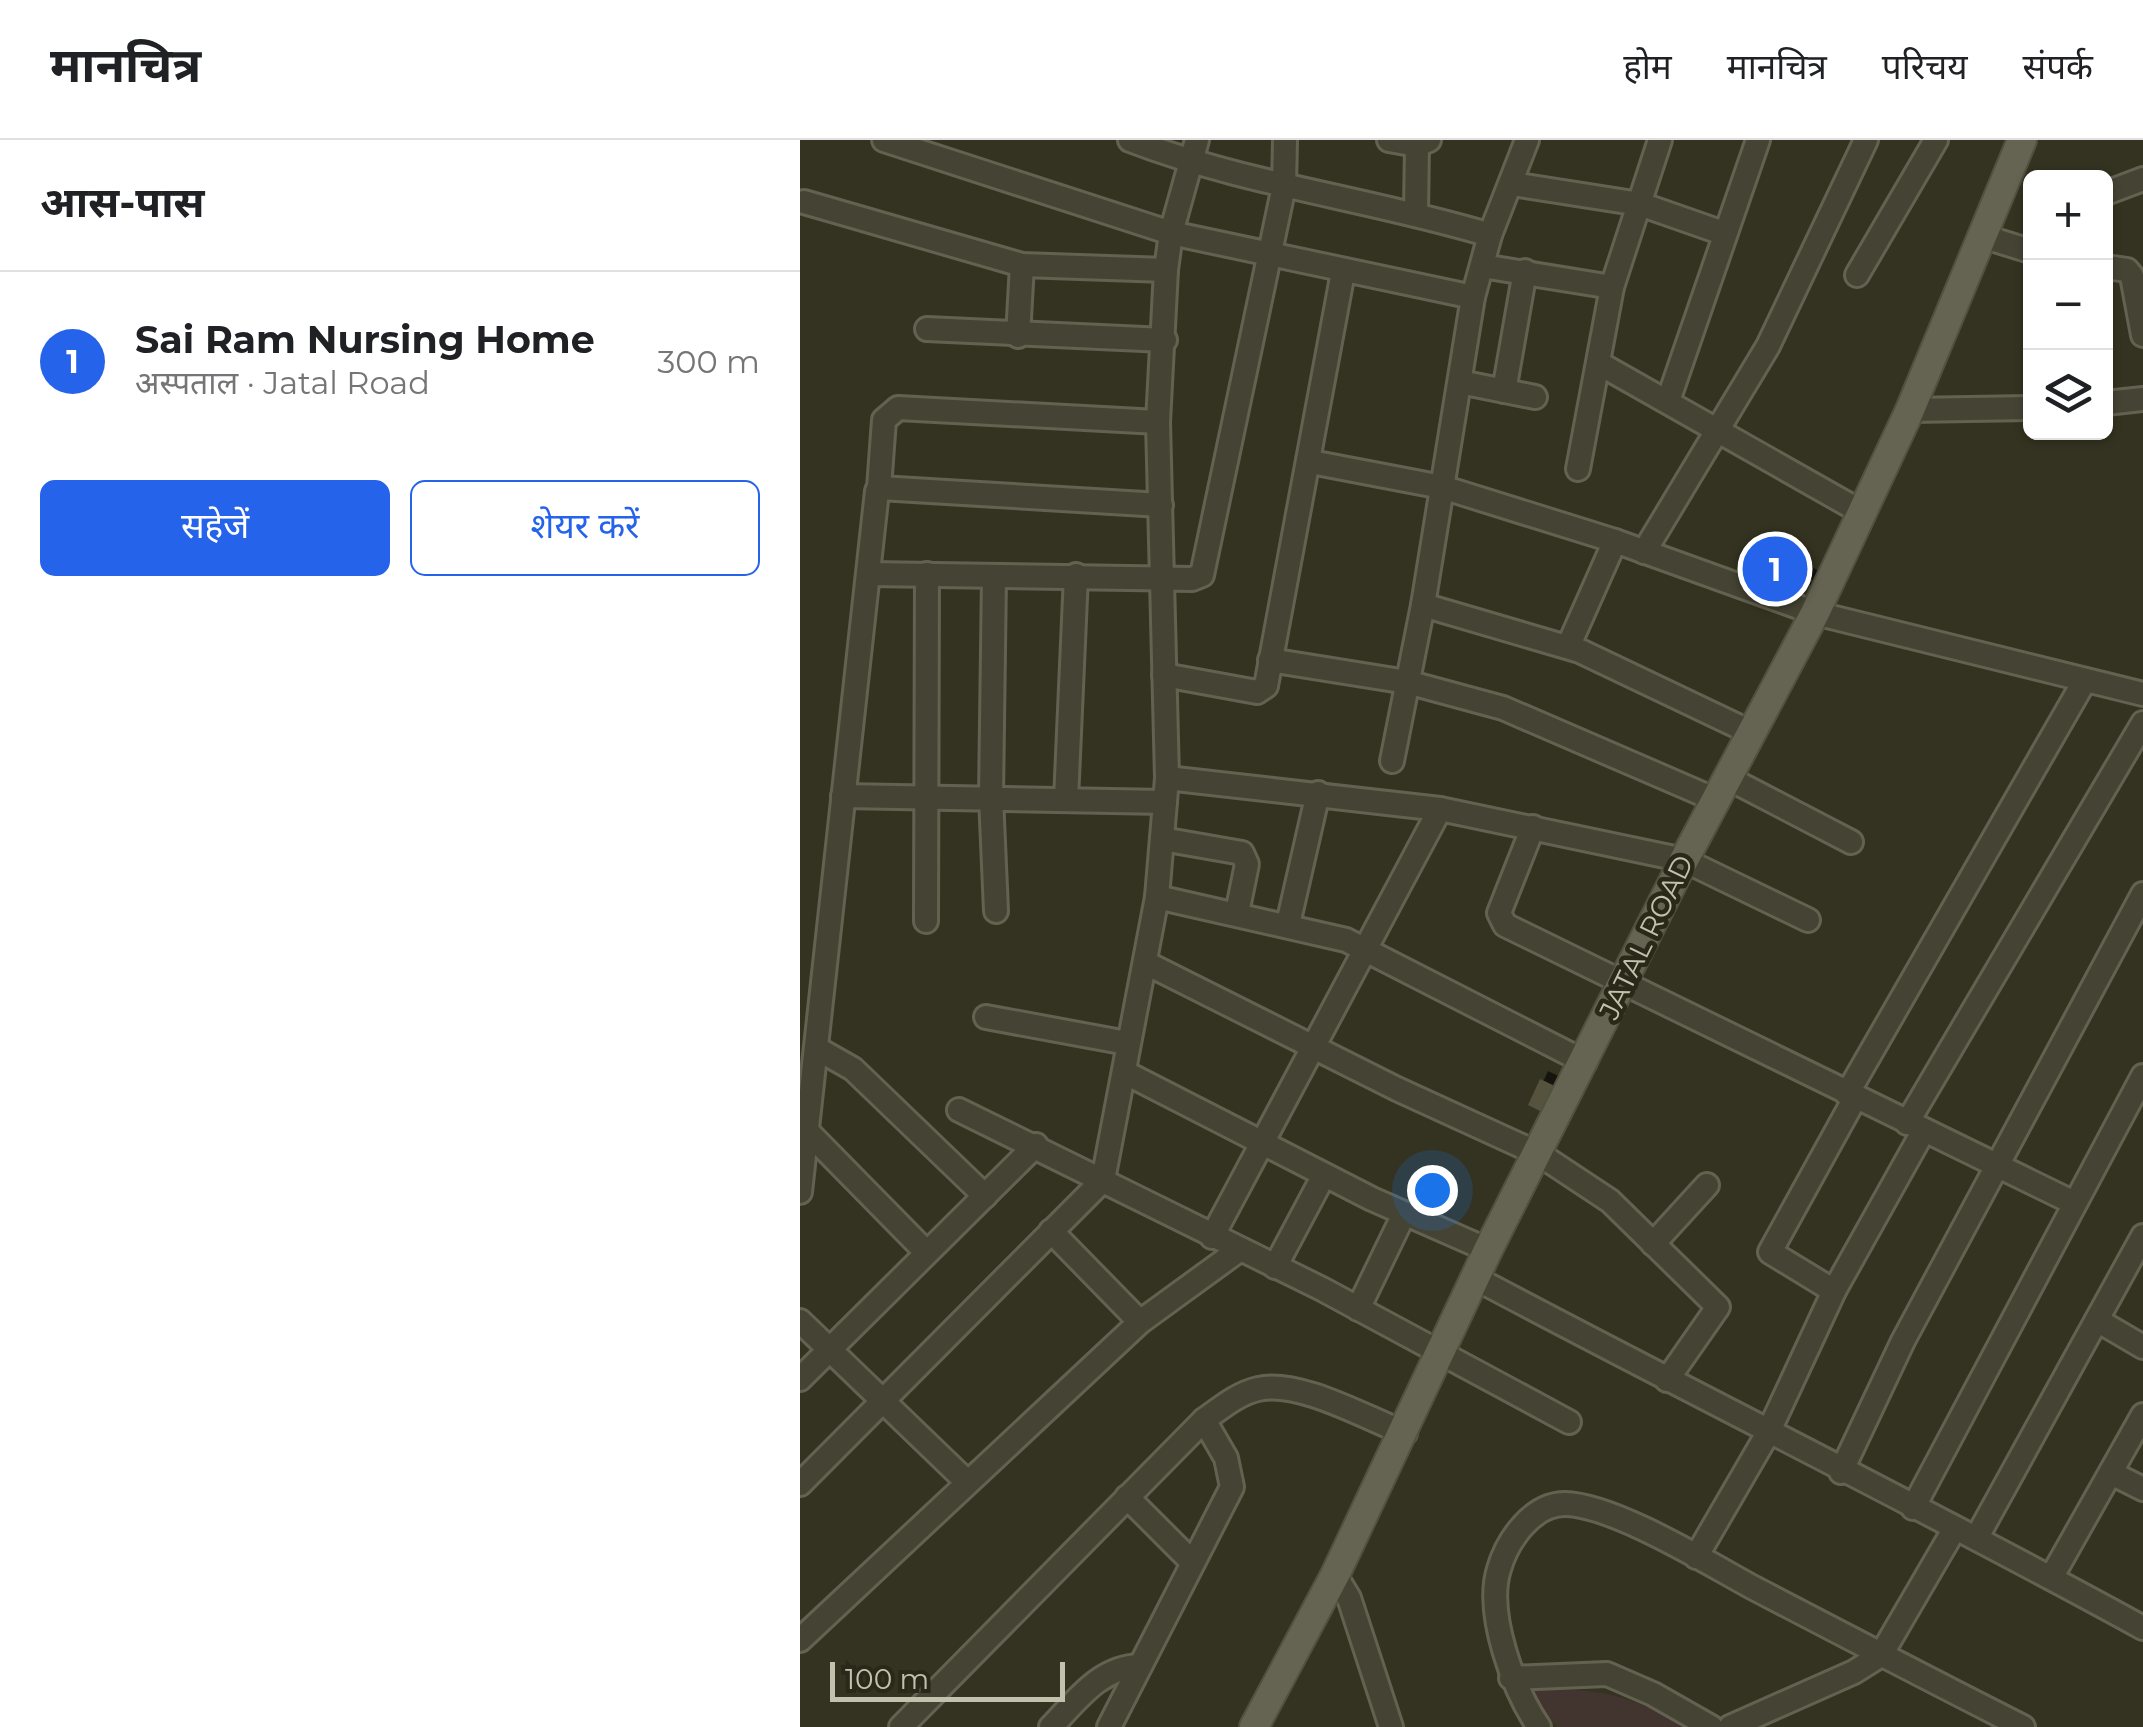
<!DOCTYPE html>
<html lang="hi">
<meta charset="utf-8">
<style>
body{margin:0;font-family:Montserrat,"Noto Sans Devanagari",sans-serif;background:#f2f2f2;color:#202124}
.controls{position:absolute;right:30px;top:30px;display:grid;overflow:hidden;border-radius:15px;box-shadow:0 2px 8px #0004}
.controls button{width:90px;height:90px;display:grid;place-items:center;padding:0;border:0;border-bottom:2px solid #e0e0e0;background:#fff;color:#202124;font:50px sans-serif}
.scale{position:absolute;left:30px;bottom:25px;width:235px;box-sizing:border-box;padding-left:10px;border:5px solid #c2c1ae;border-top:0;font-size:28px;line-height:35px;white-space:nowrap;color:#c2c1ae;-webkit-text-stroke:8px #292819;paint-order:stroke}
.you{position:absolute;left:632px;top:1050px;width:35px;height:35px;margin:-25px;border:8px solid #fff;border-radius:50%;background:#1a73e8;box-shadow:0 0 0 15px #1a73e833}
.badge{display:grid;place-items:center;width:65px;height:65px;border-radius:50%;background:#2563eb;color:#fff;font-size:32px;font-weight:700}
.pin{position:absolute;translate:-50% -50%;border:5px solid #fff;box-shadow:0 2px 10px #0006}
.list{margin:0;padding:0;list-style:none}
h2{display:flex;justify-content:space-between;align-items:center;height:130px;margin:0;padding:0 40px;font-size:42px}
h2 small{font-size:32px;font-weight:400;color:#757577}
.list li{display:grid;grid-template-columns:65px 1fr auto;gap:30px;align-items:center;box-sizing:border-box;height:180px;padding:0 40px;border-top:2px solid #e0e0e0}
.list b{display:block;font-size:38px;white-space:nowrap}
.list p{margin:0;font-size:32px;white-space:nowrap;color:#757577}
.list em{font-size:32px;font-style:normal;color:#757577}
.actions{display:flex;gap:20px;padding:30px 40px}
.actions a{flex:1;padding:22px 0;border:2px solid #2563eb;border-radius:15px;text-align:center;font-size:35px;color:#2563eb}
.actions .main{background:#2563eb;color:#fff}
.icon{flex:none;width:55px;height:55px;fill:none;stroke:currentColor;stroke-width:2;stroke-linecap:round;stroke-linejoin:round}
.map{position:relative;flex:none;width:1343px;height:1587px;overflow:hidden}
header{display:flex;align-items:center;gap:60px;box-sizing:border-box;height:140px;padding:0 50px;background:#fff;border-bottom:2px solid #e0e0e0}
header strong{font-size:48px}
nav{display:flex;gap:55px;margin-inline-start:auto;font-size:35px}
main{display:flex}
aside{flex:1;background:#fff}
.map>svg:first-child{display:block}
</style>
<header>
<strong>मानचित्र</strong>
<nav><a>होम</a><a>मानचित्र</a><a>परिचय</a><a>संपर्क</a></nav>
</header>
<main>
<aside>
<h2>आस-पास<small></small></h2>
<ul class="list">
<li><span class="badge">1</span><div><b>Sai Ram Nursing Home</b><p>अस्पताल · Jatal Road</p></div><em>300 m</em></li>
</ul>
<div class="actions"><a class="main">सहेजें</a><a>शेयर करें</a></div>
</aside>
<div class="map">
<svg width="1343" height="1587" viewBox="0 0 1343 1587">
<defs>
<filter id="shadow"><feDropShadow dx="8" dy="-8" stdDeviation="0" flood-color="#0009"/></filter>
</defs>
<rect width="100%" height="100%" fill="#343321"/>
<path fill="#42342f" d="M727 1549C799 1549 822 1551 886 1587H757Z"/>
<g fill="#54533d" filter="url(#shadow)">
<polygon points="963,409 1012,440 1003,454 954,424"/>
<polygon points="740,939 765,951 752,977 728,965"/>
</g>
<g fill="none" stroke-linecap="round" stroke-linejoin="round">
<g stroke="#636251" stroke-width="28">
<g id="minor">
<polyline points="84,0 371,93 673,157"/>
<path d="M330 0C447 45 571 59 690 95"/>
<polyline points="589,0 617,5 629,0"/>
<polyline points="712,44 840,64 923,93"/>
<polyline points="1306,53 1343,39"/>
<polyline points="4,62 222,125 366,130"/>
<polyline points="616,72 617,5"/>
<polyline points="1182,96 1230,111"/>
<polyline points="682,126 812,147"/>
<polyline points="1306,127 1327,130 1332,136 1343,195"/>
<polyline points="1057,135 1136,0"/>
<polyline points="127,189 365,200"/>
<polyline points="218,196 222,125"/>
<polyline points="800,224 1063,373"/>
<polyline points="660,242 735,257"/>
<polyline points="704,251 725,131"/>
<polyline points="868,261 958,0"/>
<polyline points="1306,263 1343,259"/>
<polyline points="1110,270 1230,268"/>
<polyline points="511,322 642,347 815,401 1015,473 1343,554"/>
<polyline points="778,329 812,147 860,0"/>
<polyline points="79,348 84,280 98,268 358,282"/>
<polyline points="844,412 968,206 1066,0"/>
<polyline points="69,434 392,439 402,435 484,46 485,0"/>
<polyline points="194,436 191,657 196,771"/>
<polyline points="623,465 780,511 952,593"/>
<polyline points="768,507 815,401"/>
<polyline points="470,520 607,542 703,568 916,660"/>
<polyline points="364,535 457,552 466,546 543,132"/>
<polyline points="592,621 623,465 673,157 690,95 727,0"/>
<polyline points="367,638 640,669 884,720 1008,780"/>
<polyline points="928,638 1051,702"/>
<polyline points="43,656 365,662"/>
<polyline points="266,660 276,435"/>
<polyline points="733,687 699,773 705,785 1272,1062"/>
<polyline points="362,699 442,713 447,724 437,773"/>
<polyline points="357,757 546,800 785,922"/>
<polyline points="126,781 127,434"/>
<polyline points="488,784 518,653"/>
<polyline points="346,823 597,949 739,1014 810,1061 918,1167 867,1240"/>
<polyline points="186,877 327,903"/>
<polyline points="16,908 53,929 185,1056"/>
<polyline points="324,932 572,1059 688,1110"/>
<polyline points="1047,954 1285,540"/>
<polyline points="159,970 522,1149 769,1282"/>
<polyline points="1107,983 1343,583"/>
<polyline points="7,991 126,1112"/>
<polyline points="0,1052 77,351 80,348 361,365"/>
<polyline points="251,1091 340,1182"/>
<polyline points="412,1097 640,669"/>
<polyline points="853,1104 907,1045"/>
<polyline points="475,1127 524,1035"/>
<path d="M675 1138C897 1256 1123 1367 1343 1488"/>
<polyline points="1034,1151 970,1112 1055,958"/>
<polyline points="558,1169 604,1074"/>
<polyline points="1297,1180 1343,1207"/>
<polyline points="0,1181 166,1341"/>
<polyline points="0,1239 236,1005"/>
<polyline points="1041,1332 1103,1201 1343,754"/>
<polyline points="1311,1333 1343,1349"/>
<polyline points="0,1344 303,1040 357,757 367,638 358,282 366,130 371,93 397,0"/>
<polyline points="327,1357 391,1421"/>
<polyline points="1113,1368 1343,936"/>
<polyline points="1177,1397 1343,1096"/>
<polyline points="896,1417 968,1293 1034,1151 1124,990"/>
<polyline points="535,1435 549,1458 591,1587"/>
<polyline points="1251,1438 1343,1275"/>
<polyline points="0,1500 340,1182 439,1110"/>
<polyline points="711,1538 807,1534 853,1554 911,1587"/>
<path d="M101 1587 404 1280C421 1268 437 1254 458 1249 498 1239 566 1278 605 1293"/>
<path d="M251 1587C277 1560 300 1527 340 1526"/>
<polyline points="309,1587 432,1347 426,1318 404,1280"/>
<path d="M739 1587C714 1551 685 1473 699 1429 707 1401 732 1364 765 1364 814 1365 908 1423 952 1447 1042 1494 1132 1541 1223 1587"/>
<polyline points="930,1587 1054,1532 1081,1515 1155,1388"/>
</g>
</g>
<g stroke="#515140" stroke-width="32">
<polyline id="major" points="454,1587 535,1435 688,1110 884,720 1015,473 1110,270 1222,0"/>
</g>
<use href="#minor" stroke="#454434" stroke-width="22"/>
<use href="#major" stroke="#656452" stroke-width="28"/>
</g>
<g text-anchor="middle" stroke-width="9" stroke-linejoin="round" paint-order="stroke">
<g font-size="28" fill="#c2c1ae" stroke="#292819">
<text transform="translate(846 797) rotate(-64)" y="10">JATAL ROAD</text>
</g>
</g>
</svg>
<div class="controls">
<button>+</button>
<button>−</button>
<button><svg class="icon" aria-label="layers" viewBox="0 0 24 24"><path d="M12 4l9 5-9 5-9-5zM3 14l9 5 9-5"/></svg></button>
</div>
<div class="scale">100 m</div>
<div class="you"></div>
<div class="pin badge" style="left:975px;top:429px">1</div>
</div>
</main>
